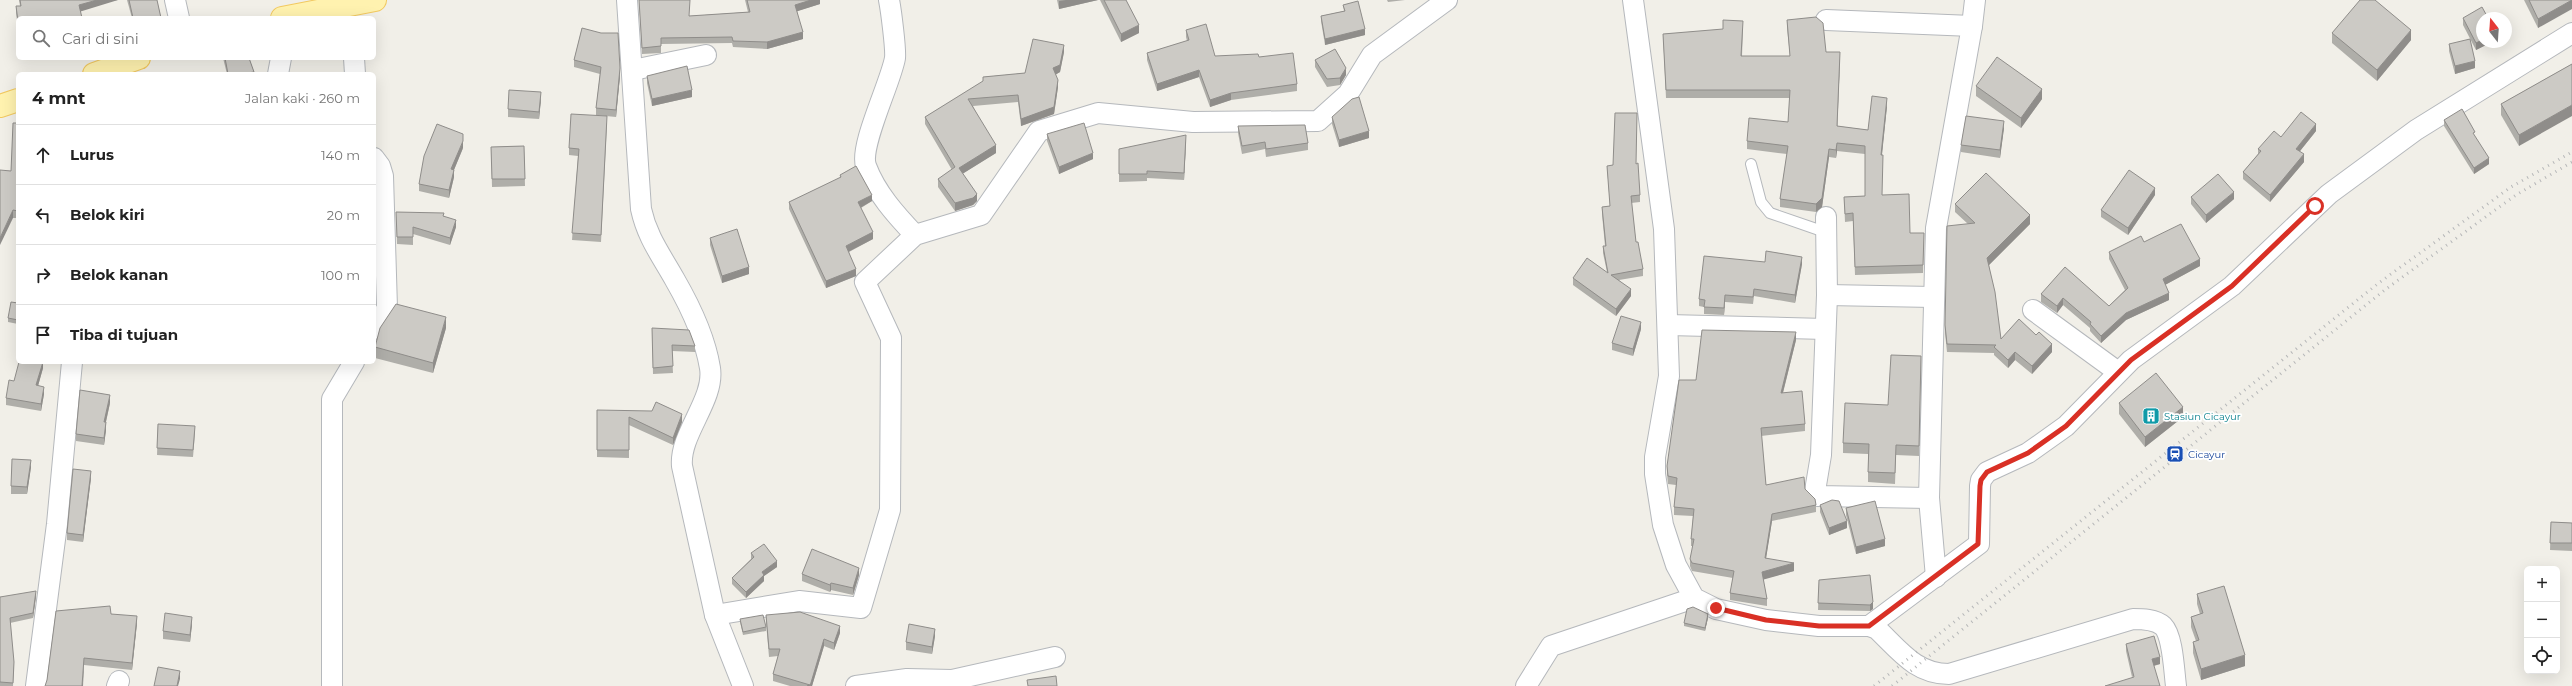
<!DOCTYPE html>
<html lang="id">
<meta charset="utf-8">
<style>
body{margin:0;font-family:Montserrat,sans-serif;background:#f2f2f2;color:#222}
.controls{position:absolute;right:12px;bottom:12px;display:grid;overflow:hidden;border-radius:6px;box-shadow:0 4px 16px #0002}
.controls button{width:36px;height:36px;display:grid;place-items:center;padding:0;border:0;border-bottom:1px solid #e0e0e0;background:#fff;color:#222;font:20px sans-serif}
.compass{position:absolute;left:2476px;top:12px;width:36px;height:36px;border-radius:50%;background:#fff;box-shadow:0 4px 16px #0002;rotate:343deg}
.stop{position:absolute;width:12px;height:12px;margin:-9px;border:3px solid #d93025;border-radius:50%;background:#fff}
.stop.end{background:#d93025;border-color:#fff;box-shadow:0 1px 4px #0008}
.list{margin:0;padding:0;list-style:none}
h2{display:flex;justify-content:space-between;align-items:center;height:52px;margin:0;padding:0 16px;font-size:17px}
h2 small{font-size:13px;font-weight:400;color:#767676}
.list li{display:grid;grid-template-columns:26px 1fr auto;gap:12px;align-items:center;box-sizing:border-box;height:60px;padding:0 16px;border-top:1px solid #e0e0e0}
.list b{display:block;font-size:15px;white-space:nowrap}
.list em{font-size:13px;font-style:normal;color:#767676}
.icon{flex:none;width:22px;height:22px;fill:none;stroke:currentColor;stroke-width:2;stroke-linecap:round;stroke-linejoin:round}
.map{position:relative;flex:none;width:2572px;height:686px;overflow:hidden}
.search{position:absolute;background:#fff;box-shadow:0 4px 16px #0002;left:16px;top:16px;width:360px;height:44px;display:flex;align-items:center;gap:10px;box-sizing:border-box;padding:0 14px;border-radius:6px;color:#767676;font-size:15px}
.panel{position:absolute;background:#fff;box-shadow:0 4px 16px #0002;left:16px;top:72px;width:360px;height:292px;border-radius:6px}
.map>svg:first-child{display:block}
</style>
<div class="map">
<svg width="2572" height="686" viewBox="0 0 2572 686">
<rect width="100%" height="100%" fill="#f1efe8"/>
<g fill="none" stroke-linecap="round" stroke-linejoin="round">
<g stroke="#b5b8bc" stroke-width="12">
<polyline id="lane" points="1751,164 1761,202 1770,213 1825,232"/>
</g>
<g stroke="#b5b8bc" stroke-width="22">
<g id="street">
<polyline points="175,0 179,18"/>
<path d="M627 0 641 209C647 237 661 255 675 280 690 306 705 337 710 368 715 400 679 434 682 466L715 615 743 686"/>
<path d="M889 0C891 10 896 49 895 58 891 82 859 146 866 166 876 193 896 215 915 235"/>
<path d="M1633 0 1664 229 1669 376 1655 457V474L1663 525 1676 565 1694 598 1716 609 1766 620 1819 626H1869L1877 629C1900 651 1916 674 1949 674L2133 619C2142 619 2155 619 2163 626 2173 636 2174 671 2176 686"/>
<polyline points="1826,20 1972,26"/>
<polyline points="354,58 355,74"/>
<polyline points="633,70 706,55"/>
<polyline points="278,74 281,58"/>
<polyline points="374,158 380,166 383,176 387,308 374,329"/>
<polyline points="1826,217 1827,295 1821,455 1815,491 1818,496 1929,498"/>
<polyline points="1827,295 1933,297"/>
<polyline points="2033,310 2118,372"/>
<polyline points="1668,325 1825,329"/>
<polyline points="1936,577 1929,498 1936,228 1972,26 1975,0"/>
<polyline points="715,615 799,601 861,608 890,510 891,338 865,282 915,235 981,215 1039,131 1098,113 1193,122 1318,121 1348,94 1372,55 1447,0"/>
<polyline points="1869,626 1979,544 1980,486 1981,480 1987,472 2028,453 2066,426 2131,360 2232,286 2329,194 2416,130 2572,33"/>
<polyline points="36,686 57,524 72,362"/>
<polyline points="117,686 119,681"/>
<polyline points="332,686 332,399 354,362"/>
<polyline points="856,686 907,679 952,680 1055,657"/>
<polyline points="1526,686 1551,646 1694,598"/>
</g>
</g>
<g stroke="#f2c960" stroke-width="24">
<g id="primary">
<polyline points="282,18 375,0"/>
<polyline points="94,74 139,58"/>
<polyline points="0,106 18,100"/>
</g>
</g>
<use href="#lane" stroke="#fff" stroke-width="10"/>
<use href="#street" stroke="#fff" stroke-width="20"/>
<use href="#primary" stroke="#fff2af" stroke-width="22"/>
<g stroke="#b6b7b8" stroke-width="3" stroke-dasharray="1 5" stroke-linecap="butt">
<polyline points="1874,686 2380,282 2511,187 2572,152"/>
<polyline points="1892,686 2386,289 2516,195 2572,162"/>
</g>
</g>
<g fill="#afaea9">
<polygon points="19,0 118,0 18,18 18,27 16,13 16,6 20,6"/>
<polygon points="127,0 157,0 161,18 132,18"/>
<polygon points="639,0 690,16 748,12 745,0 820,0 820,4 797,11 803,39 767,49 733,47 732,43 661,44 661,53 642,54"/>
<polygon points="1057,0 1098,0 1059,9"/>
<polygon points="1100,0 1126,0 1139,33 1121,42"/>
<polygon points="1387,0 1405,0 1388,2"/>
<polygon points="2524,0 2572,0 2538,28"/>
<polygon points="1343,5 1365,35 1325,45 1321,21 1321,16 1344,11"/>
<polygon points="2463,18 2482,42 2492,42 2476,50 2463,25"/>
<polygon points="1787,20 1826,52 1840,60 1837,126 1868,130 1887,106 1882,155 1882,195 1910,233 1924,233 1923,273 1855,275 1853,221 1845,222 1844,197 1865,196 1865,154 1837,151 1836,158 1829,157 1822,207 1816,212 1780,207 1780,199 1787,154 1747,149 1747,141 1788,122 1790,98 1666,98 1663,34 1743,29 1742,56 1790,56 1787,28"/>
<polygon points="582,28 620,76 616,117 596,115 596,108 600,74 574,67 574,60"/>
<polygon points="1186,30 1215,56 1259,57 1297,84 1297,91 1231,100 1210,107 1199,77 1157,91 1147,60 1147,53 1187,41 1186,37"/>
<polygon points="2332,33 2411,40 2377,81 2332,43"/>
<polygon points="2449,44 2475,68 2455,74 2449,51"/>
<polygon points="1064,52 1060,72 1055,75 1058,87 1054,114 1021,126 1018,102 973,106 996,153 962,174 977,201 973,205 955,211 938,187 938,179 952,170 925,124 925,117 983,82 983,77 1025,73"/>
<polygon points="223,58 249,58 254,72 254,74 227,74"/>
<polygon points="1315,60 1346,75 1340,85 1327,87 1315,67"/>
<polygon points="2572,64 2519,146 2501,115 2501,104"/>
<polygon points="647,76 692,97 652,106 647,83"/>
<polygon points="1976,86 2042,99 2021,128 1976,96"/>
<polygon points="541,99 539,119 508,117 508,109"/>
<polygon points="1332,117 1369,138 1339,147 1332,124"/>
<polygon points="2444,120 2475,137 2489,164 2474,174 2444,126"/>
<polygon points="18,123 18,218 13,218 11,171"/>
<polygon points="607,123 601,242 572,240 578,156 569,155 569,148"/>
<polygon points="1238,126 1308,143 1308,150 1266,157 1265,149 1242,154 1238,133"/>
<polygon points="2004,128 2000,158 1961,152 1961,145"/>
<polygon points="2316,131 2300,151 2304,162 2270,202 2243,179 2243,172 2258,154 2258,149 2281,137"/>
<polygon points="1047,134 1093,159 1059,174 1047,141"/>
<polygon points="1186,142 1184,180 1147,178 1147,181 1119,182 1119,149"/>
<polygon points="524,146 525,186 492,187 491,147"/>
<polygon points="463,148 454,170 454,177 449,198 419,191 419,184"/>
<polygon points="1636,164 1640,195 1640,202 1631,203 1636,242 1643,269 1643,276 1619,280 1631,296 1616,316 1573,285 1573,278 1607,272 1603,253 1603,246 1605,246 1602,214 1602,207 1610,206 1607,166"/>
<polygon points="840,175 872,201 861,208 873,239 849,252 856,276 826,288 789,209 789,202 840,178"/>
<polygon points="2155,195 2128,235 2101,217 2101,210"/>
<polygon points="2191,197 2234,199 2206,223 2191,204"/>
<polygon points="1955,204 2030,224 1989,265 2001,339 2052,352 2032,374 2015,360 2008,368 1994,355 1994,353 1947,352 1945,333 1945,325 1968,224 1955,212"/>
<polygon points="396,212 444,216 456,227 450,245 413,234 413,245 397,244"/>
<polygon points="710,238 749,274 722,283 710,245"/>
<polygon points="2109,252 2200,266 2165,285 2169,300 2126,320 2101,343 2090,331 2090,328 2063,305 2057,313 2041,302 2041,294 2109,306 2125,290 2109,259"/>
<polygon points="1765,262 1802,264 1795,303 1754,296 1753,304 1725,302 1724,315 1704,314 1704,307 1699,306 1699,299"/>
<polygon points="18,303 18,324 8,322 8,318"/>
<polygon points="446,328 433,373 375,358 375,347"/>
<polygon points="652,328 695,346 695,352 672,351 673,373 653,374"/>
<polygon points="1641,329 1633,356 1612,350 1612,343"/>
<polygon points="1796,340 1783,393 1805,424 1805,431 1761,436 1766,485 1805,489 1816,505 1816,512 1772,521 1766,558 1794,571 1763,579 1767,599 1767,606 1730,600 1730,593 1733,578 1692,571 1690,566 1690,559 1693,546 1691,546 1691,539 1693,516 1674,515 1674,507 1676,485 1668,484 1667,474 1667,466 1696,380"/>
<polygon points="1921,356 1919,456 1896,455 1895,484 1868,482 1868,454 1843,453 1843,443 1888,405"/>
<polygon points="43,368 38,386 44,394 41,411 6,405 6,398 14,381"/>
<polygon points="110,403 106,422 106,430 104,445 76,441 76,434"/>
<polygon points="2119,403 2183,417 2145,447 2119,414"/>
<polygon points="597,410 682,422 673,445 629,425 629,458 597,457"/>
<polygon points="158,424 195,433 193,457 157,455"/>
<polygon points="31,467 27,494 11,494 11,486"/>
<polygon points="91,478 83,542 67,540 67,533"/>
<polygon points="1820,505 1847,528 1829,535 1820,512"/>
<polygon points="1846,508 1885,546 1856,554 1846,515"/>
<polygon points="2551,522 2572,523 2572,551 2550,550"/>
<polygon points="751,553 777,567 764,576 764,581 746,598 732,584 732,578 751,559"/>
<polygon points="802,574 859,575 853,595 831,590 830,592 802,581"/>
<polygon points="1819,580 1873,602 1873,609 1870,611 1818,610"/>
<polygon points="2197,594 2245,666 2201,680 2193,653 2193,642 2196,641 2191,627 2191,617 2200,614 2197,604"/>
<polygon points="36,596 33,618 10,623 14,668 13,686 0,686 0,597"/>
<polygon points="111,614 137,623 132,670 84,665 45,686"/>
<polygon points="766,615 840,633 834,650 824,646 812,686 790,686 773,681 773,674 778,656 769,657 766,622"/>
<polygon points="1708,618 1705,631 1684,626 1684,623"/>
<polygon points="740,619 766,627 766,631 743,635 740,622"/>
<polygon points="192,624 190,642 163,639 163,631"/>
<polygon points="935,636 932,654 906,650 906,642"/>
<polygon points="2126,644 2160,664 2154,666 2132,677 2126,651"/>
</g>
<g fill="#8f8d8a">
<polygon points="97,0 118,0 79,12 79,5"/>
<polygon points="811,0 820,0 820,4 795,12 795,5"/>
<polygon points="1066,0 1098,0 1059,9 1059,1"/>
<polygon points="2572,0 2572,9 2538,28 2538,19"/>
<polygon points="1139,25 1139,33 1121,42 1121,34"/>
<polygon points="1365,29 1365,35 1325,45 1325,39"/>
<polygon points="2411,30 2411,40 2377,81 2377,70"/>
<polygon points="803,32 803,39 767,49 767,42"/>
<polygon points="2482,40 2482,42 2492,42 2476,50 2476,43"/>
<polygon points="1064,45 1064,52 1060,72 1053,76 1053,68"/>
<polygon points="1840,52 1840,60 1837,134 1837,126"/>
<polygon points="2475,61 2475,68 2455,74 2455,66"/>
<polygon points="620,68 620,76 616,117 616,110"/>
<polygon points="1346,68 1346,75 1340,85 1340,78"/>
<polygon points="1199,70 1199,77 1157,91 1157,84"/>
<polygon points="1058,80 1058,87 1054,114 1021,126 1021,119"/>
<polygon points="2042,89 2042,99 2021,128 2021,118"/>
<polygon points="692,90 692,97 652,106 652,99"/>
<polygon points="541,92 541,99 539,119 539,112"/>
<polygon points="1231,93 1231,100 1210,107 1210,100"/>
<polygon points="1887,98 1887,106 1881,163 1881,155"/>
<polygon points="2572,105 2572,116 2519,146 2519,135"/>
<polygon points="2004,121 2004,128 2000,158 2000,150"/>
<polygon points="2316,124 2316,131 2296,156 2296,149"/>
<polygon points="1369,131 1369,138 1339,147 1339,140"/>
<polygon points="1186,135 1186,142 1184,180 1184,173"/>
<polygon points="463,141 463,148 451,177 451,169"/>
<polygon points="1837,143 1837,151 1836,158 1836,150"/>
<polygon points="996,145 996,153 959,176 959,168"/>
<polygon points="1829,149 1829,157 1822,207 1816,212 1816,204"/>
<polygon points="1093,153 1093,159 1059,174 1059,167"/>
<polygon points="2304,154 2304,162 2270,202 2270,195"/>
<polygon points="2489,158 2489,164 2474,174 2474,168"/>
<polygon points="454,170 454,177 449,198 449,190"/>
<polygon points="2155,188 2155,195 2128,235 2128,228"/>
<polygon points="2234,192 2234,199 2206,223 2206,215"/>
<polygon points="977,194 977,201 973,205 955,211 955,203"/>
<polygon points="872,195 872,201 858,209 858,202"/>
<polygon points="13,210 13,218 0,245 0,238"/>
<polygon points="2030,215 2030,224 1987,267 1987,258"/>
<polygon points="456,220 456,227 450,245 450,238"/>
<polygon points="873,232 873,239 846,253 846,246"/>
<polygon points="1802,257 1802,264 1795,303 1795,295"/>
<polygon points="2200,259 2200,266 2163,286 2163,279"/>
<polygon points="749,267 749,274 722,283 722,276"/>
<polygon points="856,269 856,276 826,288 826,281"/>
<polygon points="1631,289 1631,296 1616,316 1616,309"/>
<polygon points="2169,293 2169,300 2126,320 2101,343 2101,336 2126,313"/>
<polygon points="1725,295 1725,302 1724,315 1724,308"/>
<polygon points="2063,298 2063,305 2057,313 2057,306"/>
<polygon points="446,317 446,328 433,373 433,363"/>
<polygon points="1641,322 1641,329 1633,356 1633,349"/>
<polygon points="1796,332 1796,340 1781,400 1781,393"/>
<polygon points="2052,344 2052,352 2032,374 2032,366"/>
<polygon points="2015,352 2015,360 2008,368 2008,360"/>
<polygon points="43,362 43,368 36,393 36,385"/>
<polygon points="44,387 44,394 41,411 41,404"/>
<polygon points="110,395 110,403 104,430 104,422"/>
<polygon points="2183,407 2183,417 2145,447 2145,437"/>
<polygon points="682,414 682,422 673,445 673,438"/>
<polygon points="106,422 106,430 104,445 104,438"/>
<polygon points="31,460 31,467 27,494 27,487"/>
<polygon points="91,471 91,478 83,542 83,535"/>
<polygon points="1772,514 1772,521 1765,565 1765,558"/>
<polygon points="1847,521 1847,528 1829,535 1829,528"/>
<polygon points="1885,539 1885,546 1856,554 1856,547"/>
<polygon points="777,561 777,567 764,576 764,581 746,598 746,592 762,572"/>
<polygon points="1794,563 1794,571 1762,580 1762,572"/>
<polygon points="859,568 859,575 853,595 853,588"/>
<polygon points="831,583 831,590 830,592 830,585"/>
<polygon points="36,591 36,596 33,618 33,613"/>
<polygon points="1873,602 1873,609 1870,611 1870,605"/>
<polygon points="1708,614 1708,618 1705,631 1705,628"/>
<polygon points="137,616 137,623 132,670 132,663"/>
<polygon points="192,617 192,624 190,642 190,635"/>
<polygon points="840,626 840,633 834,650 834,643"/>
<polygon points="935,629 935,636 932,654 932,647"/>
<polygon points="824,639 824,646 812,686 810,686"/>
<polygon points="2245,655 2245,666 2201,680 2201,669"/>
<polygon points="2160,657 2160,664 2152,666 2152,659"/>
<polygon points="84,658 84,665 83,686 82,686"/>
<polygon points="180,671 180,679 178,686 177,686"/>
</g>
<g fill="#cccac5" stroke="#8f8d8a">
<polygon points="20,0 97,0 79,5 82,18 18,18 18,21 16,6 21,6"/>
<polygon points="129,0 157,0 161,18 133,18"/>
<polygon points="639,0 690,0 689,16 750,12 747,0 811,0 795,5 803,32 767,42 733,41 732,37 661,38 661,46 642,48"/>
<polygon points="1104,0 1126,0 1139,25 1121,34"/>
<polygon points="2360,0 2375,0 2411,30 2377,70 2332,33"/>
<polygon points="2529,0 2572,0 2538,19"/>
<polygon points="1358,1 1365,29 1325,39 1321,16 1345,11 1343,5"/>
<polygon points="2482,7 2488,18 2482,18 2482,40 2476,43 2463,18"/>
<polygon points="1816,17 1823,23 1826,52 1840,52 1837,126 1868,130 1872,96 1887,98 1881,155 1883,155 1882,195 1909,194 1910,233 1924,233 1923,265 1855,267 1853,213 1845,214 1844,197 1865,196 1865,146 1837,143 1836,150 1829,149 1822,198 1816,204 1780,199 1788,146 1747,141 1749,118 1788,122 1790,90 1666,90 1663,34 1723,29 1723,20 1743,21 1741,56 1790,56 1787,20"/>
<polygon points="1206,24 1215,56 1258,54 1259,57 1293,53 1297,84 1231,93 1210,100 1199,70 1157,84 1147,53 1189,40 1186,30"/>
<polygon points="582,28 601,33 618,33 620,68 616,110 596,108 601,67 574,60"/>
<polygon points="1033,39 1064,45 1060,65 1053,68 1058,80 1054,107 1021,119 1018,95 968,99 996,145 959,168 977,194 973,198 955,203 938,179 955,167 925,117 983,81 983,77 1025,73"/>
<polygon points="2470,39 2475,61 2455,66 2449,44"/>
<polygon points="1335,49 1346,68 1340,78 1327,79 1315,60"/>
<polygon points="1997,57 2042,89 2021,118 1976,86"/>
<polygon points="225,58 249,58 254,72 241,74 228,74"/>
<polygon points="2572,64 2572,105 2519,135 2501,104"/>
<polygon points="687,66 692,90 652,99 647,76"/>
<polygon points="509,90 541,92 539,112 508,109"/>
<polygon points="1359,97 1369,131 1339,140 1332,117 1352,99"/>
<polygon points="2462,109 2475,132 2473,133 2489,158 2474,168 2444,120"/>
<polygon points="2301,112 2316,124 2296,149 2304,154 2270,195 2243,172 2261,151 2258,149 2274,131 2281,137"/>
<polygon points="1615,113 1637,113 1636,164 1638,163 1640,195 1631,196 1636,242 1638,242 1643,269 1611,275 1631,289 1616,309 1573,278 1587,258 1608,273 1603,246 1606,246 1602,207 1610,206 1607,166 1613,165"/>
<polygon points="571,114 607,116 601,235 572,233 579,149 569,148"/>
<polygon points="1966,116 2004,121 2000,150 1961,145"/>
<polygon points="13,123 18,123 18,211 13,210 0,238 0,170 11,171"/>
<polygon points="1084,123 1093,153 1059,167 1047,134"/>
<polygon points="437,124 463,134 463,141 451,169 454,170 449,190 419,184 424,156"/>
<polygon points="1305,125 1308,143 1266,149 1265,142 1242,146 1238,126"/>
<polygon points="1186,135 1184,173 1147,171 1147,174 1119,174 1119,149"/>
<polygon points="524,146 525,179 492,179 491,147"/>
<polygon points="856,166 872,195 858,202 873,232 846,246 856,269 826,281 789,202 841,177 840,175"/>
<polygon points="2129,170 2155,188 2128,228 2101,210"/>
<polygon points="1986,173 2030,215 1987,258 1995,292 2001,339 2019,319 2036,335 2039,332 2052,344 2032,366 2015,352 2008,360 1994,347 1996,345 1947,344 1945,325 1947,226 1975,223 1955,204"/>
<polygon points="2218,174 2234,192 2206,215 2191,197"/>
<polygon points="396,212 444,213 443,216 456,220 450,238 413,227 413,237 397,237"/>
<polygon points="2181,224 2200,259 2163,279 2169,293 2126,313 2101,336 2090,324 2091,322 2063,298 2057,306 2041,294 2065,267 2109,306 2128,288 2109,252 2141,236 2144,242"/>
<polygon points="737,229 749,267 722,276 710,238"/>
<polygon points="1766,251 1802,257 1795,295 1754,289 1753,297 1725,295 1724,308 1704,307 1705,300 1699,299 1704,256 1765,262"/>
<polygon points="11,302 18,303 18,320 8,318"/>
<polygon points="396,304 446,317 433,363 375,347 380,328"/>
<polygon points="1621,316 1641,322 1633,349 1612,343"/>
<polygon points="652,328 689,330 695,346 672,345 673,366 653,368"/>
<polygon points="1702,330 1796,332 1781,393 1802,391 1805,424 1761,428 1766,485 1804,477 1805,489 1815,499 1816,505 1772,514 1765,558 1794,563 1762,572 1767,599 1730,593 1734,571 1692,563 1690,559 1694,539 1691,539 1694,509 1674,507 1677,478 1668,476 1667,466 1679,380 1696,380"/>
<polygon points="1891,355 1921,356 1919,446 1896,445 1895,473 1868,472 1869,444 1843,443 1845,403 1888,405"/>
<polygon points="19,362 43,362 36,385 44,387 41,404 6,398 9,380 14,381"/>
<polygon points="2156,373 2183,407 2145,437 2119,403"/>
<polygon points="80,390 110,395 104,422 106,422 104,438 76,434"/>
<polygon points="656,402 682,414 673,438 629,417 629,450 597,450 597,410 652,411"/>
<polygon points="158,424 195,426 193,450 157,448"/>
<polygon points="12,459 31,460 27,487 11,486"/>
<polygon points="73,469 91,471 83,535 67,533"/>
<polygon points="1832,500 1839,501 1847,521 1829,528 1820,505"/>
<polygon points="1875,501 1885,539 1856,547 1846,508"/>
<polygon points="2551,522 2572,523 2572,543 2550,543"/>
<polygon points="764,544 777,561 762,572 764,575 746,592 732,578 754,557 751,553"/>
<polygon points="812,549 859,568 853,588 831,583 830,585 802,574"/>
<polygon points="1870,575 1873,602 1870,605 1818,603 1819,580"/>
<polygon points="2224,586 2245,655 2201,669 2193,642 2199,640 2191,617 2203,613 2197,594"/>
<polygon points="36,591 33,613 10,618 14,662 13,683 0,682 0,597"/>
<polygon points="110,606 111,614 137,616 132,663 84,658 82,686 45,686 47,680 56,611"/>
<polygon points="1693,607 1708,614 1705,628 1684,623 1687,609"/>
<polygon points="800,612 840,626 834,643 824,639 810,686 807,686 810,685 773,674 780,649 769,649 766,615"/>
<polygon points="165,613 192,617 190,635 163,631"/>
<polygon points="763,615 766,627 743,632 740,619"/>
<polygon points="909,624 935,629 932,647 906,642"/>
<polygon points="2154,636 2160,657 2152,659 2160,686 2105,686 2134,677 2126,644"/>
<polygon points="158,667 180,671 177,686 154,686"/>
<polygon points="1056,676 1057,686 1028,686 1027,680"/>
</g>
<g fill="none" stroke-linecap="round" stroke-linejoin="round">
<polyline stroke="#d93025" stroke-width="5" points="1716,608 1766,620 1819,626 1869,626 1978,544 1980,486 1981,480 1987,472 2028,453 2066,426 2131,360 2232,286 2315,206"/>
</g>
<defs>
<g id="building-square" transform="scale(0.9)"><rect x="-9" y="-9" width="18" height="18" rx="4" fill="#0f9aa8" stroke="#fff"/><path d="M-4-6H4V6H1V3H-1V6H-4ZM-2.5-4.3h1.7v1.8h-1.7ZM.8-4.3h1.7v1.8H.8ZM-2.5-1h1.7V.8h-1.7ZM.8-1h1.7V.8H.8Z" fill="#fff"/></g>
<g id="station-square" transform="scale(0.9)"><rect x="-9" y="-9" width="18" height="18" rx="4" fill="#1a4fb4" stroke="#fff"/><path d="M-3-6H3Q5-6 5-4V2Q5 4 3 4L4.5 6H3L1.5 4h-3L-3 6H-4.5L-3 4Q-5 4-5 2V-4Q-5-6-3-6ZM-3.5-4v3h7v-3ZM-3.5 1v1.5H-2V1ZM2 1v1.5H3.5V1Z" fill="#fff"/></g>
</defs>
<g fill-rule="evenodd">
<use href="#building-square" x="2151" y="416"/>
<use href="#station-square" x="2175" y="454"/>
</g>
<g text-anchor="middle" stroke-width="3.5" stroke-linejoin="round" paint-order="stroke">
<g font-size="10" fill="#0d838f" stroke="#fff" text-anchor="start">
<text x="2164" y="420">Stasiun Cicayur</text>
</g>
<g font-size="10" fill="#164399" stroke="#fff" text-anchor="start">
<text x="2188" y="458">Cicayur</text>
</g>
</g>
</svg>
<div class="controls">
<button>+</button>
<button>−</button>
<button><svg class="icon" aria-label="locate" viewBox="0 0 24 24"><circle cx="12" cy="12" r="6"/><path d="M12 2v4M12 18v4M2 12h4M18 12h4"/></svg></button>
</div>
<svg class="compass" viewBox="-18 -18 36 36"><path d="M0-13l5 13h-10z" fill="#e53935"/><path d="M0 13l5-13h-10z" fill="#767676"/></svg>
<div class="stop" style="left:2315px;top:206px"></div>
<div class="stop end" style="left:1716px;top:608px"></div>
<div class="search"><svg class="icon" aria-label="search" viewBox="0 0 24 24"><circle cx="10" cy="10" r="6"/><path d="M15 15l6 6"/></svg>Cari di sini</div>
<section class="panel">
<h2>4 mnt<small>Jalan kaki · 260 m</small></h2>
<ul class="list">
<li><svg class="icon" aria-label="ahead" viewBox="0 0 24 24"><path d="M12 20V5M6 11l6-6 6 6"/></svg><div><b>Lurus</b></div><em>140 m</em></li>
<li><svg class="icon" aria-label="left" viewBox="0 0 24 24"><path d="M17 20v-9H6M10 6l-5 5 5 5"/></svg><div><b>Belok kiri</b></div><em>20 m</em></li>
<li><svg class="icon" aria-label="right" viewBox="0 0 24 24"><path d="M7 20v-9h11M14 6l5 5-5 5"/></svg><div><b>Belok kanan</b></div><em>100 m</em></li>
<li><svg class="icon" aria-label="arrive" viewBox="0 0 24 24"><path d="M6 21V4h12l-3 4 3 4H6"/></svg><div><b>Tiba di tujuan</b></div></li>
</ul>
</section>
</div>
